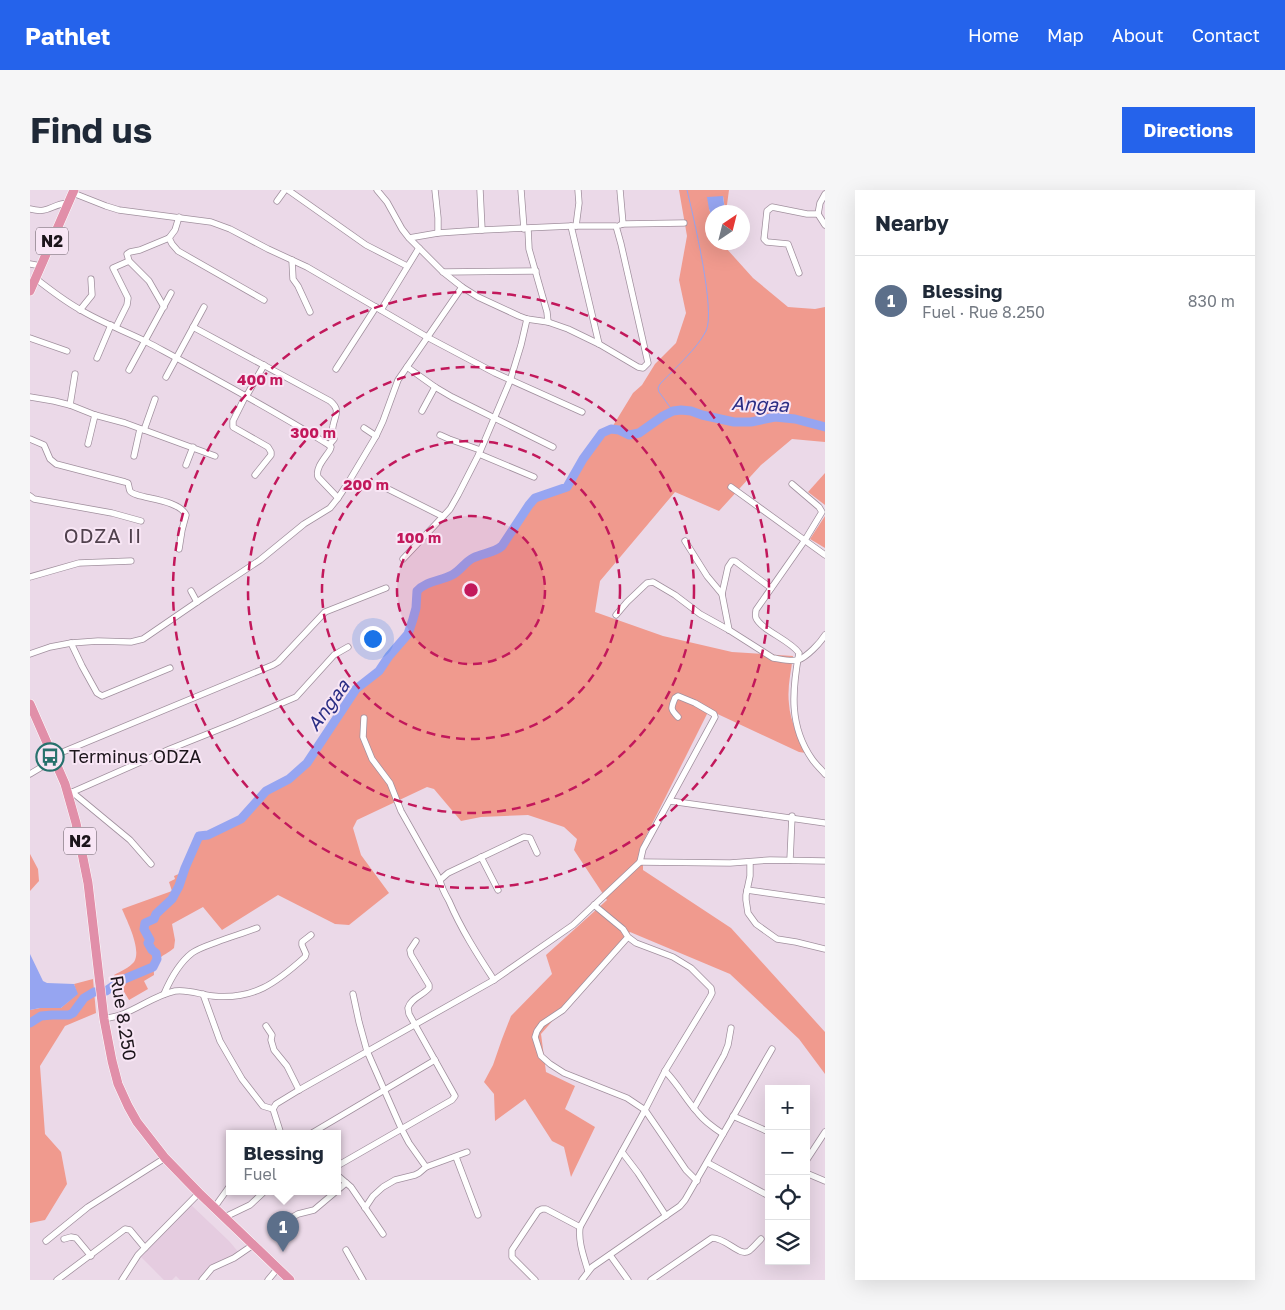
<!DOCTYPE html>
<meta charset="utf-8">
<style>
body{margin:0;font-family:"Golos Text",sans-serif;background:#f6f6f7;color:#1f2937}
.controls{position:absolute;right:15px;bottom:15px;display:grid;overflow:hidden;border-radius:0px;box-shadow:0 5px 20px #0002}
.controls button{width:45px;height:45px;display:grid;place-items:center;padding:0;border:0;border-bottom:1px solid #e0e1e3;background:#fff;color:#1f2937;font:25px sans-serif}
.compass{position:absolute;left:675px;top:15px;width:45px;height:45px;border-radius:50%;background:#fff;box-shadow:0 5px 20px #0002;rotate:35deg}
.you{position:absolute;left:342px;top:448px;width:18px;height:18px;margin:-12px;border:4px solid #fff;border-radius:50%;background:#1a73e8;box-shadow:0 0 0 8px #1a73e833}
.badge{display:grid;place-items:center;width:32px;height:32px;border-radius:50%;background:#2563eb;color:#fff;font-size:16px;font-weight:700}
.pin{position:absolute;translate:-50% -41px;filter:drop-shadow(0 1px 2px #0008)}
.pin::after{content:'';position:absolute;top:26px;width:18px;height:15px;background:inherit;clip-path:polygon(0 0,100% 0,50% 100%)}
.popup{position:absolute;left:196px;top:940px;width:115px;height:65px;box-sizing:border-box;display:grid;place-content:center;border-radius:0px;background:#fff;filter:drop-shadow(0 1px 4px #0005);font-size:16px;white-space:nowrap;color:#747a83}
.popup b{font-size:19px;color:#1f2937}
.popup::after{content:'';position:absolute;left:50%;top:100%;margin-left:-10px;border:10px solid transparent;border-top-color:#fff}
.list{margin:0;padding:0;list-style:none}
h2{display:flex;justify-content:space-between;align-items:center;height:65px;margin:0;padding:0 20px;font-size:21px}
h2 small{font-size:16px;font-weight:400;color:#747a83}
.list li{display:grid;grid-template-columns:32px 1fr auto;gap:15px;align-items:center;box-sizing:border-box;height:90px;padding:0 20px;border-top:1px solid #e0e1e3}
.list b{display:block;font-size:19px;white-space:nowrap}
.list p{margin:0;font-size:16px;white-space:nowrap;color:#747a83}
.list em{font-size:16px;font-style:normal;color:#747a83}
.icon{flex:none;width:28px;height:28px;fill:none;stroke:currentColor;stroke-width:2;stroke-linecap:round;stroke-linejoin:round}
.map{position:relative;flex:none;width:795px;height:1090px;overflow:hidden;border-radius:0px}
header{display:flex;align-items:center;gap:30px;box-sizing:border-box;height:70px;padding:0 25px;background:#2563eb;color:#fff}
header strong{font-size:24px}
nav{display:flex;gap:28px;margin-inline-start:auto;font-size:18px}
.intro{display:flex;align-items:center;justify-content:space-between;box-sizing:border-box;height:120px;padding:0 30px}
h1{margin:0;font-size:35px}
.button{padding:12px 22px;border-radius:0px;background:#2563eb;color:#fff;font-size:18px;font-weight:700}
main{display:flex;gap:30px;padding:0 30px}
aside{flex:1;background:#fff;border-radius:0px;box-shadow:0 5px 20px #0002}
.map>svg:first-child{display:block}
</style>
<header>
<strong>Pathlet</strong>
<nav><a>Home</a><a>Map</a><a>About</a><a>Contact</a></nav>
</header>
<div class="intro"><h1>Find us</h1><a class="button">Directions</a></div>
<main>
<div class="map">
<svg width="795" height="1090" viewBox="0 0 795 1090">
<rect width="100%" height="100%" fill="#ebd9e8"/>
<polygon fill="#e5cce0" points="160,1014 199,1051 210,1064 181,1076 168,1090 150,1090 146,1086 142,1090 134,1090 110,1066"/>
<g fill="#f09a8e">
<path d="M649 0H699L696 22H694L695 19 693 6 679 19 682 27V52L695 53 696 58 723 88 758 117 785 119 795 117V252L762 249 731 275 689 321 645 302 570 391 565 422 633 446 702 462 763 466C761 482 757 498 759 514 760 531 769 548 776 563L769 562 679 520 613 652V680L701 738 795 842V884L769 849 700 784 600 742 511 844 516 882 545 896 535 919 565 937 541 987 534 957 522 951 495 909 465 931 464 904 454 892 463 875 472 849 481 826 522 784 516 765 577 710 544 660 547 649 534 637 498 625 451 627 431 631 404 599 397 597 327 630 323 638 331 665 359 703 319 735 305 734 248 705 192 740 173 717 142 734 145 750 144 758C132 768 123 767 124 785L114 791 118 799 99 810 84 785C91 781 99 778 104 772 112 760 97 731 92 719L142 701 139 692 145 689 144 686 151 683 169 646 178 645 211 629 236 601 259 589 277 573 326 499 349 481 359 466 378 444 383 429 386 418 387 401C396 391 410 391 422 385 431 381 437 371 446 366 453 363 462 363 468 359 482 352 491 319 505 309 513 302 527 300 538 297L553 269 572 243 581 239 603 203 612 195 625 174 646 153 656 123 649 90 657 46Z"/>
<polygon points="795,283 795,315 778,302"/>
<polygon points="795,326 795,358 780,349"/>
<polygon points="0,664 8,679 9,691 0,701"/>
<polygon points="63,789 66,823 35,836 10,876 15,944 31,962 37,994 15,1030 0,1033 0,820 10,818 31,818 47,804 44,794"/>
</g>
<g fill="#96a5f1">
<polygon points="693,6 695,21 694,22 682,22 682,27 679,19 677,7"/>
<polygon points="0,764 13,791 17,793 44,794 48,804 31,818 10,818 0,820"/>
</g>
<g fill="none" stroke-linecap="round" stroke-linejoin="round">
<path stroke="#96a5f1" stroke-width="1" d="M643 221 629 202 628 198 630 194C644 179 667 159 676 141 686 121 663 25 657 0"/>
<path stroke="#96a5f1" stroke-width="9" d="M0 833 11 826 22 825H39L43 823 54 808 64 802 76 801 92 790 123 777 127 769 126 763 122 760 118 753 120 750 114 739 115 733 124 729 126 724 142 709 149 696 155 678 169 646 178 645 211 629 236 601 259 589 277 573 326 499 349 481 359 466 378 444 383 429 386 418 387 401C396 391 410 391 422 385 430 381 435 372 443 368 453 363 464 363 472 356L499 315 505 308 537 297 553 269 572 243 581 239 589 240 599 245 609 243 633 226 643 221 651 220 661 221 672 225 704 232H721L745 227 765 229 795 237"/>
<g stroke="#a1909e" stroke-width="7">
<g id="minor">
<polyline points="258,0 336,55 377,76"/>
<polyline points="347,0 357,12 372,39 379,48 413,82 432,97 448,107 489,126 497,129 518,132 538,139 569,154 608,177 613,178 618,173 591,54 586,36 541,36 452,40 408,43 379,48"/>
<polyline points="405,0 408,28 408,43"/>
<polyline points="450,0 452,40"/>
<polyline points="491,0 494,39"/>
<polyline points="590,0 593,34 590,35"/>
<polyline points="43,3 76,16 89,20 181,32 200,39 238,59 277,77 397,147 465,183 552,222"/>
<polyline points="795,4 790,13 788,24 795,35"/>
<polyline points="247,11 255,0"/>
<path d="M0 19C20 24 21 14 38 13"/>
<polyline points="593,34 654,33"/>
<polyline points="541,36 569,154"/>
<polyline points="546,36 549,13 548,0"/>
<polyline points="498,39 499,59 517,122 518,132"/>
<polyline points="139,48 142,54 148,61 234,110"/>
<polyline points="262,70 263,89 268,96 280,122"/>
<polyline points="0,74 11,76"/>
<polyline points="413,82 506,81"/>
<polyline points="769,83 758,54 737,52 734,49 737,21 742,17 777,24 788,24"/>
<path d="M5 88C19 99 33 110 49 119 70 132 95 141 117 152 178 185 240 218 299 255"/>
<polyline points="134,117 119,91 99,71 97,64 100,62 110,60 139,48 145,40 149,27"/>
<polyline points="50,120 62,105 61,89"/>
<polyline points="351,120 389,58"/>
<polyline points="86,137 97,115 98,108 83,78 99,71"/>
<path d="M163 137 300 211C311 220 305 225 303 236 302 240 303 245 304 249L299 255 301 257 300 260C295 268 285 278 288 287L308 308"/>
<polyline points="0,148 37,161"/>
<polyline points="67,168 81,135"/>
<polyline points="377,177 405,197 422,207 523,257"/>
<polyline points="306,179 346,117"/>
<polyline points="99,180 141,103"/>
<polyline points="136,187 174,117"/>
<polyline points="216,205 203,231 203,237 238,257 241,262 241,265 225,285"/>
<polyline points="217,205 234,175"/>
<polyline points="0,207 24,211 40,215 65,225 95,233 185,266"/>
<polyline points="40,215 45,184"/>
<polyline points="392,221 405,197"/>
<polyline points="334,238 346,246"/>
<polyline points="114,240 125,209"/>
<polyline points="410,245 419,249 450,260"/>
<path d="M0 249 14 255 20 269 26 274 95 292 98 293C99 296 99 299 100 301 105 309 148 308 156 325L152 340 149 359"/>
<polyline points="58,254 65,225"/>
<polyline points="449,264 504,287"/>
<polyline points="104,266 110,239"/>
<polyline points="156,275 163,257"/>
<path d="M762 294 789 317 792 322 775 350 726 420C726 422 725 425 726 428 731 440 760 450 769 463 762 501 759 536 782 569 786 575 791 579 795 584"/>
<polyline points="352,296 412,326"/>
<polyline points="701,297 795,365"/>
<polyline points="0,306 4,309 82,323 111,331"/>
<polyline points="655,351 677,386 692,404"/>
<polyline points="373,369 420,319 428,305 449,264 480,191 491,155 497,129"/>
<polyline points="0,387 49,373 101,371"/>
<polyline points="161,401 167,412"/>
<path d="M586 425 597 412 617 393 623 392 645 405 670 424 699 440 743 468C750 469 761 472 768 470 777 467 790 453 795 445"/>
<polyline points="699,440 692,404 698,377 702,371 705,371 741,398"/>
<polyline points="41,453 52,476 67,503 72,506 140,478"/>
<polyline points="0,464 20,457 41,453 68,451 101,452 113,449 167,412 230,370 274,334 300,318 308,308 318,293 346,246 353,231 368,190 432,97"/>
<polyline points="334,528 333,547 342,569 360,593 371,621 410,690"/>
<polyline points="23,566 243,475 248,472 295,422 356,398"/>
<polyline points="0,584 25,569"/>
<polyline points="42,602 100,650 121,674"/>
<polyline points="38,604 140,559 205,533 266,507 304,465 318,457"/>
<polyline points="640,611 795,633"/>
<polyline points="451,667 468,700"/>
<polyline points="760,670 762,626"/>
<polyline points="610,672 700,673 740,670 795,671"/>
<polyline points="720,672 720,686 716,705 716,710 718,723 726,734 747,749 766,752 795,759"/>
<polyline points="717,700 795,711"/>
<polyline points="564,715 593,739 598,747 606,753 643,767 661,778 681,798 682,803 680,807 635,881 615,920 597,908 534,883 520,874 511,866 505,847 507,841 512,834 533,820 598,747"/>
<path d="M464 790C447 764 431 739 419 711 415 704 411 697 410 690L418 683 494 647 500 648 507 663"/>
<path d="M134 804C140 790 149 773 162 763 169 758 179 755 187 752 200 747 214 743 227 738"/>
<polyline points="173,804 190,851 212,889 233,916 243,919"/>
<polyline points="323,804 329,832 337,861 371,938 379,953 396,977"/>
<path d="M74 829C80 827 87 827 93 824 111 817 126 805 145 801 158 799 171 805 183 806 224 810 246 793 275 767L276 764 272 755V752L281 745"/>
<polyline points="236,836 242,845 241,850 244,860 257,876 269,900"/>
<path d="M635 881C648 894 656 910 668 923 675 932 684 938 693 944"/>
<polyline points="664,918 694,865 698,855 701,838"/>
<polyline points="703,926 739,942"/>
<path d="M247 943 250 941 243 919 246 914 269 900 464 790 543 735 610 672 613 659 685 527 684 524 665 513 648 506 645 508C641 518 640 519 648 527"/>
<polyline points="282,943 405,870"/>
<polyline points="592,962 608,983 636,1026"/>
<polyline points="426,967 448,1025"/>
<polyline points="776,971 795,942"/>
<polyline points="678,973 739,1006"/>
<path d="M307 976 422 910 425 906 379 824 378 818C381 808 392 806 399 798V795L381 765 380 760 386 751"/>
<polyline points="776,983 795,991"/>
<polyline points="307,985 321,997 353,1044"/>
<polyline points="184,1018 199,997"/>
<polyline points="335,1018 343,1006 353,997 365,990 385,985 389,983 396,977 437,962"/>
<polyline points="195,1027 220,1015 235,1001"/>
<polyline points="246,1043 261,1028 268,1024 284,1020 316,993"/>
<polyline points="34,1049 41,1047 46,1048 61,1066"/>
<polyline points="16,1051 58,1017 135,968"/>
<polyline points="316,1060 333,1090"/>
<polyline points="580,1065 598,1090"/>
<path d="M558 1081C554 1067 548 1052 550 1037L615 920 656 980 667 991"/>
<polyline points="27,1090 95,1039 100,1040 115,1058"/>
<polyline points="92,1090 108,1065 169,1003"/>
<polyline points="172,1090 182,1078 204,1068 223,1055"/>
<polyline points="238,1090 248,1078"/>
<polyline points="505,1090 482,1067 482,1060 508,1021 512,1019 516,1019 550,1037"/>
<polyline points="552,1090 562,1077 650,1016 655,1010 742,859"/>
<path d="M621 1090 682 1048C697 1048 709 1067 719 1061 723 1058 727 1053 731 1049"/>
</g>
</g>
<g stroke="#fff" stroke-width="10">
<g id="highway">
<polyline points="0,101 44,0"/>
<polyline points="0,514 35,594 46,633 58,693 74,829 82,871 88,894 98,916 107,932 135,968 169,1003 260,1090"/>
</g>
</g>
<use href="#minor" stroke="#fff" stroke-width="5.5"/>
<use href="#highway" stroke="#e18fa9" stroke-width="9"/>
</g>
<circle cx="441" cy="400" r="74" fill="#c2185b" fill-opacity=".12"/>
<g fill="none" stroke="#c2185b" stroke-width="2.5" stroke-dasharray="9 6">
<circle cx="441" cy="400" r="74"/>
<circle cx="441" cy="400" r="149"/>
<circle cx="441" cy="400" r="223"/>
<circle cx="441" cy="400" r="298"/>
</g>
<defs>
<g id="bus-ring" transform="scale(1.4375)"><circle r="9.5" fill="#f8e6f5" stroke="#27716d" stroke-width="1.5"/><path d="M-5-6H5V4H4V6H2V4H-2V6H-4V4H-5ZM-3.5-4V0h7V-4ZM-3.5 1.2v1.5H-2V1.2ZM2 1.2v1.5H3.5V1.2Z" fill="#27716d"/></g>
</defs>
<g fill-rule="evenodd">
<use href="#bus-ring" x="20" y="567"/>
</g>
<g text-anchor="middle" stroke-width="4" stroke-linejoin="round" paint-order="stroke">
<g fill="#f8e6f5" stroke="#5e545c" stroke-width="1">
<rect x="6" y="37.5" width="32" height="27" rx="4"/>
<rect x="34" y="637.5" width="32" height="27" rx="4"/>
</g>
<g font-size="16" font-weight="bold" fill="#1c151b">
<text x="22" y="57">N2</text>
<text x="50" y="657">N2</text>
</g>
<g font-size="18" fill="#1c151b" stroke="#f8e6f5" text-anchor="start">
<text x="39" y="573">Terminus ODZA</text>
</g>
<g font-size="18" fill="#1c151b" stroke="#f8e6f5">
<text transform="translate(93 828) rotate(81)" y="6">Rue 8.250</text>
</g>
<g font-size="19" font-style="italic" fill="#2a2d84" stroke="#f8e6f5">
<text transform="translate(730 214) rotate(2)" y="7">Angaa</text>
<text transform="translate(298 515) rotate(-54)" y="7">Angaa</text>
</g>
<g font-size="20" letter-spacing="1" fill="#50414d" stroke="#f8e6f5">
<text x="73" y="353">ODZA II</text>
</g>
</g>
<circle cx="441" cy="400" r="8" fill="#c2185b" stroke="#f8e6f5" stroke-width="2.5"/>
<g font-size="15" text-anchor="middle" font-weight="bold" fill="#c2185b" stroke="#f8e6f5" stroke-width="4" stroke-linejoin="round" paint-order="stroke">
<text x="230" y="195">400 m</text>
<text x="283" y="248">300 m</text>
<text x="336" y="300">200 m</text>
<text x="389" y="353">100 m</text>
</g>
</svg>
<div class="controls">
<button>+</button>
<button>−</button>
<button><svg class="icon" aria-label="locate" viewBox="0 0 24 24"><circle cx="12" cy="12" r="6"/><path d="M12 2v4M12 18v4M2 12h4M18 12h4"/></svg></button>
<button><svg class="icon" aria-label="layers" viewBox="0 0 24 24"><path d="M12 4l9 5-9 5-9-5zM3 14l9 5 9-5"/></svg></button>
</div>
<svg class="compass" viewBox="-18 -18 36 36"><path d="M0-13l5 13h-10z" fill="#e53935"/><path d="M0 13l5-13h-10z" fill="#747a83"/></svg>
<div class="you"></div>
<div class="pin badge" style="left:253px;top:1062px;background:#5c6f8a">1</div>
<div class="popup"><b>Blessing</b>Fuel</div>
</div>
<aside>
<h2>Nearby<small></small></h2>
<ul class="list">
<li><span class="badge" style="background:#5c6f8a">1</span><div><b>Blessing</b><p>Fuel · Rue 8.250</p></div><em>830 m</em></li>
</ul>
</aside>
</main>
